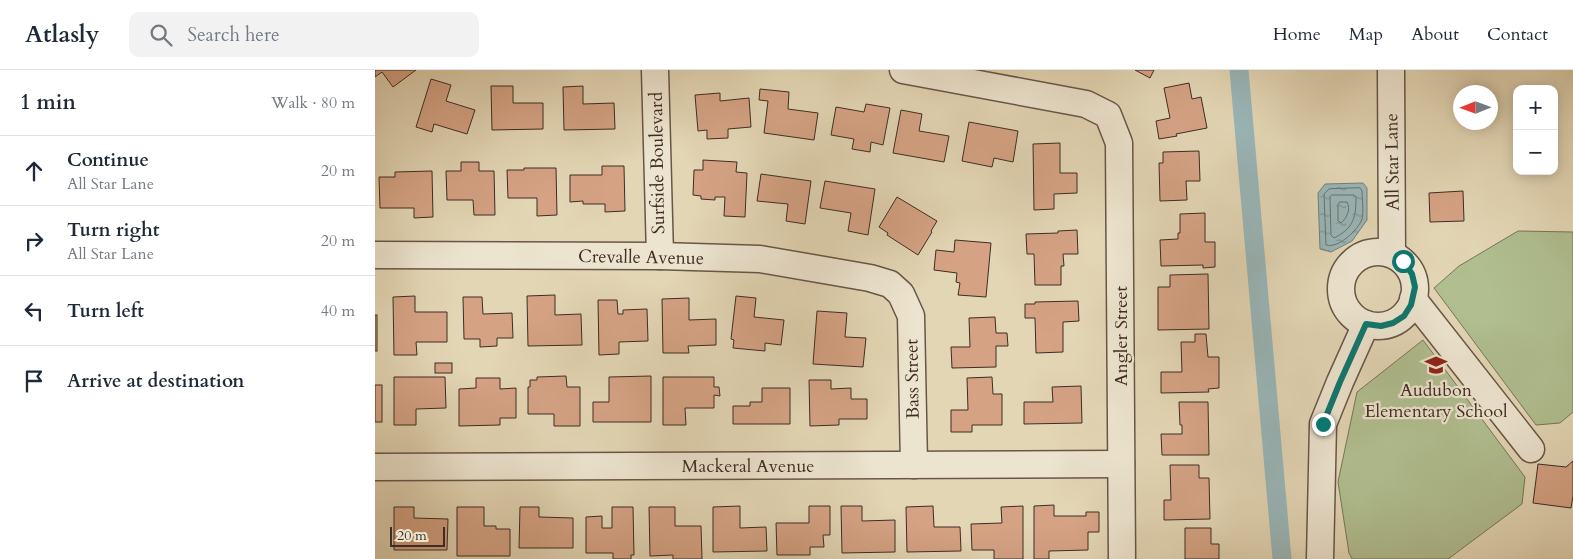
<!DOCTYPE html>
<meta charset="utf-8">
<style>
body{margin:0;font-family:Cardo,serif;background:#f2f2f3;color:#1f2937}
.controls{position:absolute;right:15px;top:15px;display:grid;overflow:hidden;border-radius:10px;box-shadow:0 2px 12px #0003}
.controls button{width:45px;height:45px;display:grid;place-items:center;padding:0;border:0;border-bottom:1px solid #e0e1e3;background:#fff;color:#1f2937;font:25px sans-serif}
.compass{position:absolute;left:1078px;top:15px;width:45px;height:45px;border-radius:50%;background:#fff;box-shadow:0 2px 12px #0003;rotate:269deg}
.scale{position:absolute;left:15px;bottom:12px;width:55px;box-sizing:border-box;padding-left:5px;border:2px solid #3f2c23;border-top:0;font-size:14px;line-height:18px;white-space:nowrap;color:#3f2c23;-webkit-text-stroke:4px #ede4cf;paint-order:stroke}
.stop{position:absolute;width:15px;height:15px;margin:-11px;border:4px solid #0f766e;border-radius:50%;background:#fff}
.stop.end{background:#0f766e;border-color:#fff;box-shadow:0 1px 5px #0008}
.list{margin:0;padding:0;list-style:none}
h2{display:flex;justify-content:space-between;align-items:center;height:65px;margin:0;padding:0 20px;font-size:21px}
h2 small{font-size:16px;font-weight:400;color:#747a83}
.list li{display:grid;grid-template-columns:32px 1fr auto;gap:15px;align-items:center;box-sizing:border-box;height:70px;padding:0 20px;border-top:1px solid #e0e1e3}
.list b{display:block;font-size:19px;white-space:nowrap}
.list p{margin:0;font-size:16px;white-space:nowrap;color:#747a83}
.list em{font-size:16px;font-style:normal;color:#747a83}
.icon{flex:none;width:28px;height:28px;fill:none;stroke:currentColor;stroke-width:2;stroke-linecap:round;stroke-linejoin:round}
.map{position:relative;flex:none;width:1198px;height:489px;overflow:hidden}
header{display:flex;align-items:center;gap:30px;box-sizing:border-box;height:70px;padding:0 25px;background:#fff;border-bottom:1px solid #e0e1e3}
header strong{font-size:24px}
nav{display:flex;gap:28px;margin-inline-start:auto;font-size:18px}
.search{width:350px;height:45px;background:#f2f2f3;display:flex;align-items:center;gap:12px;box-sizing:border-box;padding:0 18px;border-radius:10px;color:#747a83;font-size:19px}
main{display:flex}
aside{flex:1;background:#fff}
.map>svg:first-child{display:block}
</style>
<header>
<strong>Atlasly</strong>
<div class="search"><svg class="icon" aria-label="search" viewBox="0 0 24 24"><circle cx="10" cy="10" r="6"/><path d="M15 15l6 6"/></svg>Search here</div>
<nav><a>Home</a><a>Map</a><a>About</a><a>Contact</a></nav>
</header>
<main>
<aside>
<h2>1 min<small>Walk · 80 m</small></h2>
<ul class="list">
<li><svg class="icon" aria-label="ahead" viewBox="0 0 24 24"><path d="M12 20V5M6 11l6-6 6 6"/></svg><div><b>Continue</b><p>All Star Lane</p></div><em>20 m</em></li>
<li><svg class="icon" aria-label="right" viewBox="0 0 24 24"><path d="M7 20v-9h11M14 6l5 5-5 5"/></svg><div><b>Turn right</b><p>All Star Lane</p></div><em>20 m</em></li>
<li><svg class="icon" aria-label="left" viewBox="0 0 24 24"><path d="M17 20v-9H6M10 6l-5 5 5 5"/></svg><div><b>Turn left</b></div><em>40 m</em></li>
<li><svg class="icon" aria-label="arrive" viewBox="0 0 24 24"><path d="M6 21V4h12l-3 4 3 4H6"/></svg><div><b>Arrive at destination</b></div></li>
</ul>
</aside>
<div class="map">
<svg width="1198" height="489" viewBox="0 0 1198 489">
<defs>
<pattern id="water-ripples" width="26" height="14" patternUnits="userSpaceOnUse" patternTransform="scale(1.25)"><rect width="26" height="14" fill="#99b6b8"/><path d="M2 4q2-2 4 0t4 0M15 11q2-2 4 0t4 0" fill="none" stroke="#7e9495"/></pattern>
</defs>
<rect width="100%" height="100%" fill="#e3d6b5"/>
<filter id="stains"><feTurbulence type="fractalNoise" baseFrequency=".004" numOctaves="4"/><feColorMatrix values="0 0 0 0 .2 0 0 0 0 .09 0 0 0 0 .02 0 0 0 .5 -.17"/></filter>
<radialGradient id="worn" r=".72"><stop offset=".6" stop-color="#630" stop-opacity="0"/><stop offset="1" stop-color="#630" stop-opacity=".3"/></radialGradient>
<g fill="#b0be90" stroke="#78755a">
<polygon points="1143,161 1198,162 1198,342 1185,353 1161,355 1059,218 1084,196"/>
<polygon points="1048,270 1150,407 1147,434 1073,489 977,489 974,483 963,412 982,322"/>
</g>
<polygon fill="url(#water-ripples)" stroke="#757f7c" points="988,113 992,118 992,150 977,171 956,182 945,179 943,123 950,114"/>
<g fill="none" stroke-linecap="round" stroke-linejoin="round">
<g stroke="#6c716e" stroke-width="1">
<path d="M985 118 987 121C987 129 989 141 987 149 983 160 963 179 951 175L949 124 954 119Z"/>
<path d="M957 125H979L981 127C981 147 979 158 959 168L956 165 955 127Z"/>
<path d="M965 132H972C976 139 972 148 966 153L963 151V135Z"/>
</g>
<polyline stroke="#99b6b8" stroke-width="19" points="864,0 907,489"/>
</g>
<g fill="#d5a384" stroke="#3f2c23">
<polygon points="0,0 41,0 18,17 7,2 0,7"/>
<polygon points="760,0 779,0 775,8"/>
<polygon points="56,9 76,15 71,31 100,40 92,64 59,54 57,62 41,57"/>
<polygon points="814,13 817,29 826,27 832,58 801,64 802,66 784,69 781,51 795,48 789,18"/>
<polygon points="116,16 138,16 138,33 168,33 168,59 117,60"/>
<polygon points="208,16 208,34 239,33 240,59 189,60 188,17"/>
<polygon points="385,19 414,22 413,39 443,43 439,70 389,63 393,31 384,30"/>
<polygon points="345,23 345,31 374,28 376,57 353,59 353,68 332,69 332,60 323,61 320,25"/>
<polygon points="491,34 515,38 508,75 496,72 495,82 477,79 479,69 456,65 461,37 489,42"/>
<polygon points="526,40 547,44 544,61 574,66 569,92 518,83"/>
<polygon points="594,52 643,61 638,92 619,88 617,97 587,91"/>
<polygon points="685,73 685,103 702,103 702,123 679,124 679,139 659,140 658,74"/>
<polygon points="824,81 825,111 811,111 812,130 785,131 784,93 788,93 788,82"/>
<polygon points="328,90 362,92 361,102 372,103 370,147 349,146 350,127 340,127 340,130 326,129 326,126 318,125 319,100 328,100"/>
<polygon points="86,92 104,92 104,101 119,101 120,145 99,145 98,130 72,130 71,101 86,101"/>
<polygon points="227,96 249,96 250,141 230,142 230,134 208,134 208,131 195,132 195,105 227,105"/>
<polygon points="149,98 181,98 182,145 162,146 162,128 133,128 132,100 149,100"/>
<polygon points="57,101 58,147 39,148 39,138 5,138 4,107 20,107 20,102"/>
<polygon points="386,104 436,111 430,154 411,151 413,134 382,131"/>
<polygon points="450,111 500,119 493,165 473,161 476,143 445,138"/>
<polygon points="1088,121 1089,151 1055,152 1054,123"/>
<polygon points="522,127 562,151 556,161 557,162 543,185 512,165 513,163 504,157"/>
<polygon points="830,143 830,172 840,172 840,197 828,198 828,195 786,196 785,170 803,169 803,163 805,163 805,144"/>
<polygon points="702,160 703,184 688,184 689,196 686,196 686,215 660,215 659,184 652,184 651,164 683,163 683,161"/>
<polygon points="580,170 616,173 611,227 583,225 585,213 581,212 582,203 559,200 561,180 579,182"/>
<polygon points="833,204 834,259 783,260 783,217 795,217 795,205"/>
<polygon points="180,225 180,245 206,244 207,275 153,276 152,226"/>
<polygon points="40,226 40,242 72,242 72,272 41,272 42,285 19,285 18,227"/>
<polygon points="361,226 381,228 379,247 409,250 406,275 390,273 390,281 358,278 359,270 356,269"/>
<polygon points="88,227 107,227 108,244 137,243 138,268 122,268 122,276 105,277 105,269 89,269"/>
<polygon points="314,228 314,250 341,249 341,275 313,276 314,283 288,283 287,229"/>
<polygon points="223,230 242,230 243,244 248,244 248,240 272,239 273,271 244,272 244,284 224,285"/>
<polygon points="703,231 704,251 688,252 688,282 661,283 660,248 650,248 650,234 660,234 660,232"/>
<polygon points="442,241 472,243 470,267 491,268 488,297 438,294"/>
<rect x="0" y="245" width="2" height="36"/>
<polygon points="620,247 621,263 632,263 633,276 621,276 621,297 577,298 576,277 595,277 594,248"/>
<polygon points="820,264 831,264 833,287 844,287 844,318 833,319 834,322 786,323 786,302 807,302 806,272 820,272"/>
<rect x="60" y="293" width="17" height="10"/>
<polygon points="191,306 192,317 205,317 205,356 179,356 179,344 153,344 153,317 155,317 155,310 162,310 162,307"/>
<polygon points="276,306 276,352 218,352 218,332 234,332 234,307"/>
<polygon points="19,307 70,307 71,338 41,339 41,355 19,355"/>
<polygon points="288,307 339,307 339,317 344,317 345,326 339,325 339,338 310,338 311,355 288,355"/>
<polygon points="617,307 618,324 627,324 627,355 597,355 597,362 576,362 576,340 593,340 592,308"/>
<polygon points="101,308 125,308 125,319 141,318 141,348 125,348 125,355 84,356 84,319 101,318"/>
<polygon points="434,310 456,310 456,319 476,318 476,329 492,329 492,349 464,349 464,355 435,356"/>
<rect x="0" y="315" width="7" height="37"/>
<polygon points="706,316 707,353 649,354 649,332 678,332 677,317"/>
<polygon points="387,318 415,318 415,354 358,354 358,336 375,336 375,332 387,332"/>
<polygon points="804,332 833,332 834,385 787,385 786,364 807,364 807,355 805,355"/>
<polygon points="1198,391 1198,426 1196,438 1158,433 1163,394 1191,397"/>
<polygon points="795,395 824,395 824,408 834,408 835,449 789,450 789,430 796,430"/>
<polygon points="679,435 679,446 711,446 711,442 724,442 724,462 713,462 713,480 674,481 674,489 659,489 659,436"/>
<polygon points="365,436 365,458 391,457 392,481 338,482 338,437"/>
<polygon points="434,436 455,436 455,465 448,465 449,477 435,477 435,485 402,485 401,453 434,453"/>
<polygon points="466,436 487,436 487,451 520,450 520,482 467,483"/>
<polygon points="558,436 559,457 585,457 586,481 532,482 531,437"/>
<polygon points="648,436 648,489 619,489 619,480 597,480 596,454 627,453 626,437"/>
<polygon points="19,437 39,437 39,448 73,449 72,480 19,480"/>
<polygon points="82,437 109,437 109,456 121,456 121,459 135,459 135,486 82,486"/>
<polygon points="145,437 164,437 164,447 198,448 198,478 144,478"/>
<polygon points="237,437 258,437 259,485 256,485 256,489 238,489 238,483 211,483 211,447 227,446 227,458 237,458"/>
<polygon points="274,437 300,437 300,456 326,456 327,489 298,489 298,485 275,486"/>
<polygon points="810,458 836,458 836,474 844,474 844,489 810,489"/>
</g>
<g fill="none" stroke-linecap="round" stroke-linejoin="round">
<g stroke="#685648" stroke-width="29">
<g id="minor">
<polyline points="280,0 285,186"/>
<polyline points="528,0 711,34 733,45 744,73 747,489"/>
<polyline points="1016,0 1017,184"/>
<circle cx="1003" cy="219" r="37"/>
<polyline points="0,185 285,186 385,189 495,208 515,214 526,224 536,246 539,395"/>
<polyline points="1038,229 1156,379"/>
<polyline points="0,397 746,394"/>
<polyline points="945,489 948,354 965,312 991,254"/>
</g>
</g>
<use href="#minor" stroke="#ede4cf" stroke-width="26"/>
</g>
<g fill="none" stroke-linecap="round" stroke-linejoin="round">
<polyline stroke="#0f766e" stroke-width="6" points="948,354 965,312 991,254 1006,256 1018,253 1029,246 1036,235 1040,217 1037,204 1028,191"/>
</g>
<defs>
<g id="school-bare" transform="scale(1.725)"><path d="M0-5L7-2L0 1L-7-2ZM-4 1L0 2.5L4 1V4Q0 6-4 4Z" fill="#8f2418" stroke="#ede4cf" stroke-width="2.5" paint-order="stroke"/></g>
</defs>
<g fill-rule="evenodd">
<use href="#school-bare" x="1061" y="295"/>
</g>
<g text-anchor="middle" stroke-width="4.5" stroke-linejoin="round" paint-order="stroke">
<g font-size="18" fill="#3f2c23" stroke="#ede4cf">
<text transform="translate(1017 92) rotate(-91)" y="6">All Star Lane</text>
<text transform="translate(282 93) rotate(-91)" y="6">Surfside Boulevard</text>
<text transform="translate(266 187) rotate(1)" y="6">Crevalle Avenue</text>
<text transform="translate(746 266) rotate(-90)" y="6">Angler Street</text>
<text transform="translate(537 309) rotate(-91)" y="6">Bass Street</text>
<text x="373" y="402">Mackeral Avenue</text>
</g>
<g font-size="18" fill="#3f2c23" stroke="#ede4cf">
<text x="1061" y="326">Audubon<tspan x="1061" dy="21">Elementary School</tspan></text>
</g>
</g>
<rect width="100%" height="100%" filter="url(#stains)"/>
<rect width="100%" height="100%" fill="url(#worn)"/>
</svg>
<div class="controls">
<button>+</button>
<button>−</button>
</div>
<svg class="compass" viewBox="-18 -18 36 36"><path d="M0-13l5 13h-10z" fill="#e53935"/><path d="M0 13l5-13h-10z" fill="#747a83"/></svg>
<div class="scale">20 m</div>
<div class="stop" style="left:1028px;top:191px"></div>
<div class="stop end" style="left:948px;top:354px"></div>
</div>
</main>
